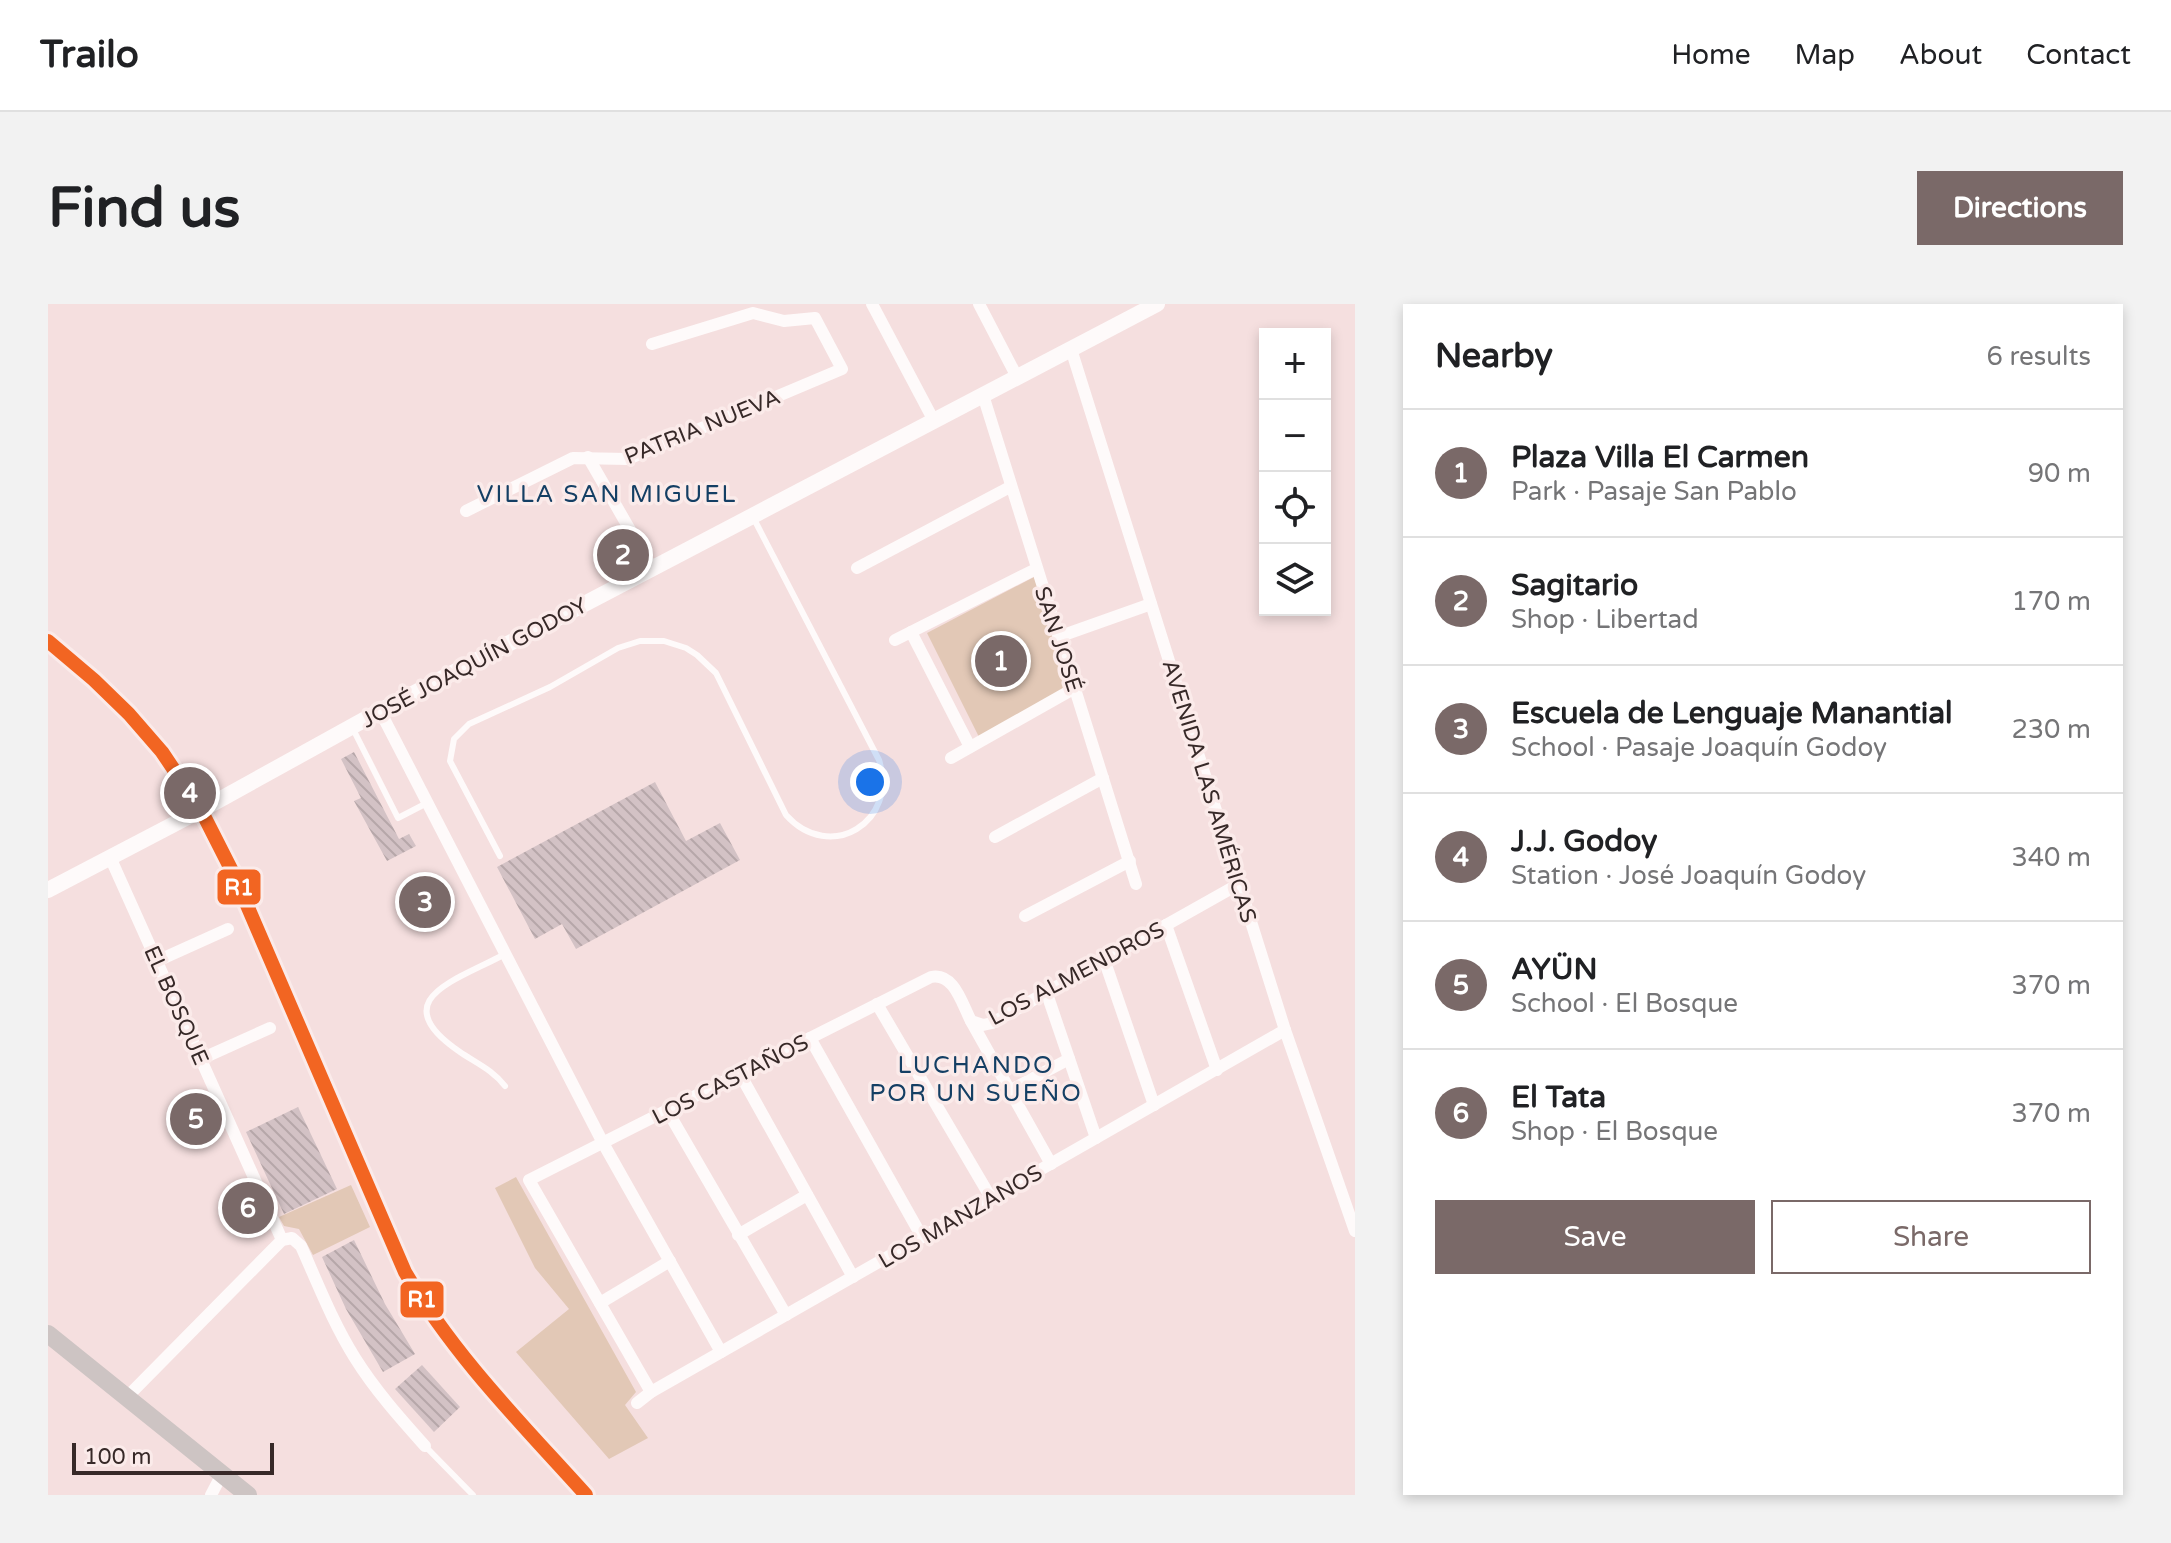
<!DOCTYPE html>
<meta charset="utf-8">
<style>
body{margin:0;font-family:"Varela Round",sans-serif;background:#f2f2f2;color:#202124}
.controls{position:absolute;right:24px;top:24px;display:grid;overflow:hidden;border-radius:0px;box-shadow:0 4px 12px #0003}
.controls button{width:72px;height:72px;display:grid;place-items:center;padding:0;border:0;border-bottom:2px solid #e0e0e0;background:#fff;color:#202124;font:40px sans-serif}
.scale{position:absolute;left:24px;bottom:20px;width:202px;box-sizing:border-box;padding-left:8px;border:4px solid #372928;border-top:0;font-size:22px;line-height:28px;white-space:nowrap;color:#372928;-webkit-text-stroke:6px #fbebea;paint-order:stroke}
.you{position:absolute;left:822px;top:478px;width:28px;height:28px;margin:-20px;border:6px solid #fff;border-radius:50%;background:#1a73e8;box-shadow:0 0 0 12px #1a73e833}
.badge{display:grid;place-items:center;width:52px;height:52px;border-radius:50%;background:#7a6968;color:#fff;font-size:26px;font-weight:700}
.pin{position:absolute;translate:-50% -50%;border:4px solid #fff;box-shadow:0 2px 8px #0006}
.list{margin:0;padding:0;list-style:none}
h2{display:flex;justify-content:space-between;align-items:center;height:104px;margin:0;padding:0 32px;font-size:34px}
h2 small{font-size:26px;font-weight:400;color:#757577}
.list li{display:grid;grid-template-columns:52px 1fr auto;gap:24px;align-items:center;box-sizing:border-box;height:128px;padding:0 32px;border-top:2px solid #e0e0e0}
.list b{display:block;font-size:30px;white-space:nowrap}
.list p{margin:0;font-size:26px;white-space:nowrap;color:#757577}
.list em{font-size:26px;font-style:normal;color:#757577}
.actions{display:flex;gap:16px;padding:24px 32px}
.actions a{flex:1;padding:18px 0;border:2px solid #7a6968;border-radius:0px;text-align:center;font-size:28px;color:#7a6968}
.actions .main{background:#7a6968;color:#fff}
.icon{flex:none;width:44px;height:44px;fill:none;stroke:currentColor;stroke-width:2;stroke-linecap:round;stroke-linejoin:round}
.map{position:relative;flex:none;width:1307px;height:1191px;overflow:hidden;border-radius:0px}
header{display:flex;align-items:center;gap:48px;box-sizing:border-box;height:112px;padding:0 40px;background:#fff;border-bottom:2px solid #e0e0e0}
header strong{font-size:38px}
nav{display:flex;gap:44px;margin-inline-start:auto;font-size:28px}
.intro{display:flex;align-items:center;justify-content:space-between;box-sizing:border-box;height:192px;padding:0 48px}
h1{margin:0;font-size:56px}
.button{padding:20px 36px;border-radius:0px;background:#7a6968;color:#fff;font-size:28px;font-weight:700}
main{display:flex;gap:48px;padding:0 48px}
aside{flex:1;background:#fff;border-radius:0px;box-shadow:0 4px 12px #0003}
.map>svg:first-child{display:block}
</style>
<header>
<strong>Trailo</strong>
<nav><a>Home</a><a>Map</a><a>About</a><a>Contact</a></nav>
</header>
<div class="intro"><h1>Find us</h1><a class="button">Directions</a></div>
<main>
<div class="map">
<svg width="1307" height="1191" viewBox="0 0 1307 1191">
<defs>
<pattern id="building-back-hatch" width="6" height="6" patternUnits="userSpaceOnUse" patternTransform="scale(2)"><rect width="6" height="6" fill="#d3c2c5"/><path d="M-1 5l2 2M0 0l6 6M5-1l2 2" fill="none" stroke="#b6a7a9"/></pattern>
</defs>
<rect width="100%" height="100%" fill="#f5dfdf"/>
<g fill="#e2c8b6">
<polygon points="986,273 1023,385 931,433 879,329"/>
<polygon points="468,873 588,1088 577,1101 600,1134 561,1155 468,1048 521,1005 487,964 447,884"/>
<polygon points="303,881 322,923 265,951 251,925 236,922 231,913"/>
</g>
<g fill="url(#building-back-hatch)">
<polygon points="306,448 351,535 361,530 368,542 339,557 306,497 313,494 293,455"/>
<polygon points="607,478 638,537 672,519 692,556 528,645 514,620 487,635 449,563"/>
<polygon points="250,803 289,885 236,910 198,828"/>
<polygon points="306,936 337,1000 367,1050 335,1068 298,1005 274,953"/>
<polygon points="374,1061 412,1103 386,1128 347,1085"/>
</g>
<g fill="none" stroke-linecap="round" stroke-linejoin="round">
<g stroke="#fefafa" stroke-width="6">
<polyline points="305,425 350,514 379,499"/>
<path d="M452 552 402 457 406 435 421 420 502 383 570 344 592 337H616L638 344 649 351 668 369 738 511C782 560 851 518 831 456L706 215"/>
<path d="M457 782C445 766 428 759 412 748 334 695 410 676 457 650"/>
<polyline points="377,1142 425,1191"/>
</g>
<g stroke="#fefafa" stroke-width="12">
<polyline points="824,0 886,117"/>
<polyline points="931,0 969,73"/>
<polyline points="1023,45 1237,726 1307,927"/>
<polyline points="935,91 1088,580"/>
<polyline points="540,153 604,264"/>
<polyline points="418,207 525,154 580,155 794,65 767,14 736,17 705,9 604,40"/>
<polyline points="809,264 962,183"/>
<polyline points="863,328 922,443"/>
<polyline points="1010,333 1103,300"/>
<polyline points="847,336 988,265"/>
<polyline points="332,407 555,839 673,1048"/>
<polyline points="903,454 1027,384"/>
<polyline points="947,533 1055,474"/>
<polyline points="62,553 234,936"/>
<polyline points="977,612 1082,557"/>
<polyline points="1118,621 1169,766"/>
<polyline points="1056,655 1106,801"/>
<polyline points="109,657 180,625"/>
<polyline points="998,687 1048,834"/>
<polyline points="829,700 943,894"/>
<polyline points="923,717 1003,860"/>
<polyline points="762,734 874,933"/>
<polyline points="153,755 222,724"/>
<polyline points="692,770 805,973"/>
<polyline points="961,787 1021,755"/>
<polyline points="619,806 738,1011"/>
<polyline points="690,931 759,891"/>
<polyline points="552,999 622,957"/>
<path d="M603 1088 481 876 883 673C906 668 914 700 923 717L935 721 944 719 1191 580"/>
<path d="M78 1094 234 936 244 934 253 942C270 980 285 1019 307 1054 327 1086 352 1114 377 1142"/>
<polyline points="589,1099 603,1088 1237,726"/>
<polyline points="163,1191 174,1170"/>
</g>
<polyline stroke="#fefafa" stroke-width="16" points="0,586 153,506 332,407 1109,0"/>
<polyline stroke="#cdc4c3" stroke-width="18" points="0,1030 200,1191"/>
<g stroke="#fbebea" stroke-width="20">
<path id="rail-1" d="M0 337 46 376 81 410 114 448 153 506 186 571 357 968C406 1052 474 1120 538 1191"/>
</g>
<use href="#rail-1" stroke="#f26522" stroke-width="14"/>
</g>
<g text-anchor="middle" stroke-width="7" stroke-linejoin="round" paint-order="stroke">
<g font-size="22" fill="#372928" stroke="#fbebea">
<text transform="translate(654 122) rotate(-22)" y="8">PATRIA NUEVA</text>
<text transform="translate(1011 335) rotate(72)" y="8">SAN JOSÉ</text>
<text transform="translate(426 358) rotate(-28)" y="8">JOSÉ JOAQUÍN GODOY</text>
<text transform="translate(1162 487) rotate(73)" y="8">AVENIDA LAS AMÉRICAS</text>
<text transform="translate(1028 669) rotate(-28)" y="8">LOS ALMENDROS</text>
<text transform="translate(129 701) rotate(66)" y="8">EL BOSQUE</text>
<text transform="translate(682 775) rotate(-27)" y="8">LOS CASTAÑOS</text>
<text transform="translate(912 912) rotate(-30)" y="8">LOS MANZANOS</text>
</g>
<g font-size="24" letter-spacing="2" fill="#143f64" stroke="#fbebea">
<text x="559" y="198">VILLA SAN MIGUEL</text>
<text x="928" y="769">LUCHANDO<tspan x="928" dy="28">POR UN SUEÑO</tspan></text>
</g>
</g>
<g stroke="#fbebea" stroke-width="3">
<rect x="168" y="564" width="46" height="38" rx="8" fill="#f26522"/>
<rect x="351" y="976" width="46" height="39" rx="8" fill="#f26522"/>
</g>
<g font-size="22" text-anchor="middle" font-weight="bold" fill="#fff">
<text x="191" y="591">R1</text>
<text x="374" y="1003">R1</text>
</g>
</svg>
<div class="controls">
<button>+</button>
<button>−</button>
<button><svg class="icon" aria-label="locate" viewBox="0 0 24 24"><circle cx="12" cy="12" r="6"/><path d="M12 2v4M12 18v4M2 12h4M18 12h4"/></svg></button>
<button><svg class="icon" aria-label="layers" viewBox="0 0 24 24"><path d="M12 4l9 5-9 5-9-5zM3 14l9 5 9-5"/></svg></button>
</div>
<div class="scale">100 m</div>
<div class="you"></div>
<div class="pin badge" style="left:953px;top:357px">1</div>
<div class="pin badge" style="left:575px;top:251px">2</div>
<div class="pin badge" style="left:377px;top:598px">3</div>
<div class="pin badge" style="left:142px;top:489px">4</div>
<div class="pin badge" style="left:148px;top:815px">5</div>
<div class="pin badge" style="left:200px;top:904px">6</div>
</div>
<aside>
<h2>Nearby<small>6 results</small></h2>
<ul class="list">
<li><span class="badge">1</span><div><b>Plaza Villa El Carmen</b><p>Park · Pasaje San Pablo</p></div><em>90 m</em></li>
<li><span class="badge">2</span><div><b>Sagitario</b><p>Shop · Libertad</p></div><em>170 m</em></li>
<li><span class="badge">3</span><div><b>Escuela de Lenguaje Manantial</b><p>School · Pasaje Joaquín Godoy</p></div><em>230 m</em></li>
<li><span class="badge">4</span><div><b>J.J. Godoy</b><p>Station · José Joaquín Godoy</p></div><em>340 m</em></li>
<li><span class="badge">5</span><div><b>AYÜN</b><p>School · El Bosque</p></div><em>370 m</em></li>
<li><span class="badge">6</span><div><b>El Tata</b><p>Shop · El Bosque</p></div><em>370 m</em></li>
</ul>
<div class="actions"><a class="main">Save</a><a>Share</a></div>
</aside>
</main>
